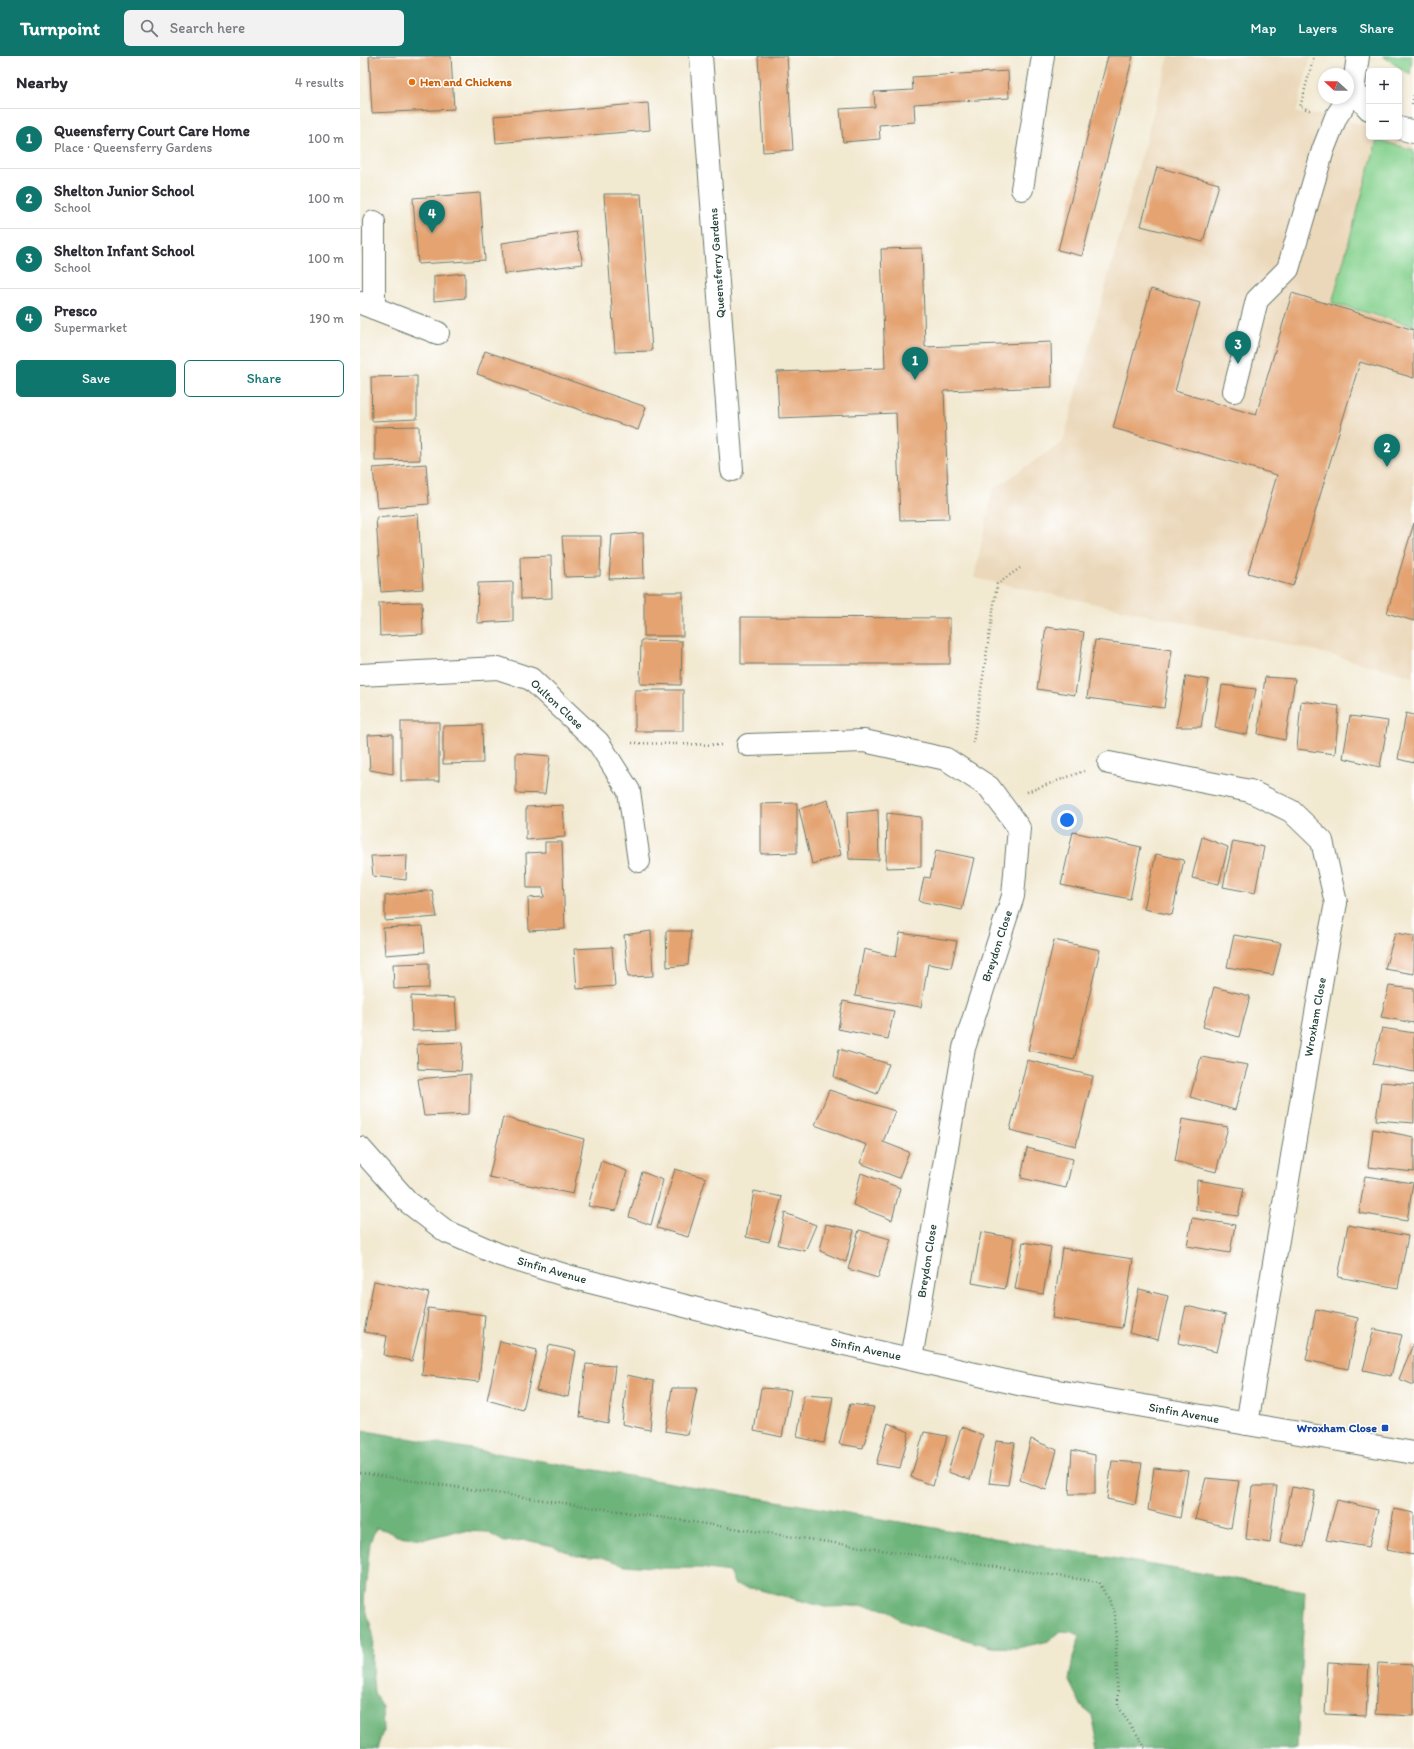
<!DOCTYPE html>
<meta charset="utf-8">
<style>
body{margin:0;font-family:Itim,sans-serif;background:#f2f2f3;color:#2b2b33}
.controls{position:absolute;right:12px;top:12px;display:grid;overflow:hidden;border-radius:6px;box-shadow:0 2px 6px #0003}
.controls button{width:36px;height:36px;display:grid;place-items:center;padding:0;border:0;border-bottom:1px solid #e1e1e2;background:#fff;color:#2b2b33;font:20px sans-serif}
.compass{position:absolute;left:958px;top:12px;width:36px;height:36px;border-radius:50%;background:#fff;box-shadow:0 2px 6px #0003;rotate:291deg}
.you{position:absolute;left:707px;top:764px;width:14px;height:14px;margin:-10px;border:3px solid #fff;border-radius:50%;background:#1a73e8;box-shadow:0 0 0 6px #1a73e833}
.badge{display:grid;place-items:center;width:26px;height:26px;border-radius:50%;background:#0f766e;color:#fff;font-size:13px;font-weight:700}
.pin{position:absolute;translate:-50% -33px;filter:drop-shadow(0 1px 2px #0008)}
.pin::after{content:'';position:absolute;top:21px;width:14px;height:12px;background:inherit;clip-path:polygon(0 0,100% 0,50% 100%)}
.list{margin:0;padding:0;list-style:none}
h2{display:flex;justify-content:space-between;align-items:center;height:52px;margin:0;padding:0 16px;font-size:17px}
h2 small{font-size:13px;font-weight:400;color:#7c7c81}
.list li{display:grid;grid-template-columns:26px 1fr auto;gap:12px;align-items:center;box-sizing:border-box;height:60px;padding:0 16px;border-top:1px solid #e1e1e2}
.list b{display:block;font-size:15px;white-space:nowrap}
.list p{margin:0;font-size:13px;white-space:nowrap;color:#7c7c81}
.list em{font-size:13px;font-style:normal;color:#7c7c81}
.actions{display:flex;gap:8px;padding:12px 16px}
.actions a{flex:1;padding:9px 0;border:1px solid #0f766e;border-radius:6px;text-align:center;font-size:14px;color:#0f766e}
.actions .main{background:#0f766e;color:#fff}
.icon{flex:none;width:22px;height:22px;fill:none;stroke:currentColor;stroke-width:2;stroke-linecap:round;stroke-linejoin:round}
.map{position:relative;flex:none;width:1054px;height:1693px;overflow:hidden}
header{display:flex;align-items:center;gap:24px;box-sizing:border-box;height:56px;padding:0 20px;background:#0f766e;color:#fff}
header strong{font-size:19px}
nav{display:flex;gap:22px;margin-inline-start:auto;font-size:14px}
.search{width:280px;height:36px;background:#f2f2f3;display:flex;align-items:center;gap:10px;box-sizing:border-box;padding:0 14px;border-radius:6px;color:#7c7c81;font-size:15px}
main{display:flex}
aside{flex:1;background:#fff}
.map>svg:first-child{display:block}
</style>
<header>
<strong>Turnpoint</strong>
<div class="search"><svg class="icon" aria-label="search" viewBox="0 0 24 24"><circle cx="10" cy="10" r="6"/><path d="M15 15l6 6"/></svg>Search here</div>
<nav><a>Map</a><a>Layers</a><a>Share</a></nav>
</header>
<main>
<aside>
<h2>Nearby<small>4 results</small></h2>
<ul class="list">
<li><span class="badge">1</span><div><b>Queensferry Court Care Home</b><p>Place · Queensferry Gardens</p></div><em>100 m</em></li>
<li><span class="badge">2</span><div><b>Shelton Junior School</b><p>School</p></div><em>100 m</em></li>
<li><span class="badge">3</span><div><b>Shelton Infant School</b><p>School</p></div><em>100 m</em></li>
<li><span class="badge">4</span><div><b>Presco</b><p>Supermarket</p></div><em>190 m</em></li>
</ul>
<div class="actions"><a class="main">Save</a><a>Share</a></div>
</aside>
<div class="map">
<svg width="1054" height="1693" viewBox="0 0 1054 1693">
<rect width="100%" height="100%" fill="#fff"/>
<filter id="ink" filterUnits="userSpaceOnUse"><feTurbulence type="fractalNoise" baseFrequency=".025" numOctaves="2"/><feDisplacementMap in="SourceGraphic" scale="8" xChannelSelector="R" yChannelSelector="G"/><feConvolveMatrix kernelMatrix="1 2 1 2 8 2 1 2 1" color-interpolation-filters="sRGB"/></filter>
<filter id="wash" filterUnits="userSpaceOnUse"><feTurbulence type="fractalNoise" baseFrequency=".012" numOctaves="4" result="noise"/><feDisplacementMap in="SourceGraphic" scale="16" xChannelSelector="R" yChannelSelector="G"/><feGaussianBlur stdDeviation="0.9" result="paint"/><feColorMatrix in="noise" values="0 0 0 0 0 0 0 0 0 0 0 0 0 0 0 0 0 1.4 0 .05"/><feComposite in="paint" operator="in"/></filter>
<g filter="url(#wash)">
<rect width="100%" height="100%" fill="#f2e9d1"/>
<polygon fill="#ebd8ba" points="809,0 951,0 936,57 976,61 1009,71 1009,81 1039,81 1054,84 1054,621 948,593 614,522 633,433 703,386"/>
<g fill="#87d28f" stroke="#538862">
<polygon points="1023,0 1052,0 1050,19"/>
<polygon points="1017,84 1054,94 1054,270 972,247"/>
</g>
<polygon fill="#6db47a" stroke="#467857" points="0,1374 945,1535 937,1693 739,1693 732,1659 722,1651 709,1625 713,1601 720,1580 713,1576 701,1575 689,1585 657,1592 631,1591 541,1565 527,1553 505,1550 465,1551 401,1534 375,1529 369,1516 341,1512 302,1512 265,1509 244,1502 217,1500 193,1490 166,1484 144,1486 127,1476 97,1475 65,1483 37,1480 25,1474 16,1472 10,1486 4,1546 13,1578 12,1611 14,1636 22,1651 23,1675 17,1693 0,1693"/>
<g id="blocks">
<g fill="#e4a371">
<polygon points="9,0 91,0 94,53 12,57"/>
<polygon points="398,0 427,0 433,94 403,96"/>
<polygon points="748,0 773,0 722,200 698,194"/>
<polygon points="648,15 649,42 554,48 555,66 519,69 520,83 483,86 480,53 515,51 514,36 553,34 552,21"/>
<polygon points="288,47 290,74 136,87 134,60"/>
<polygon points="797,111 859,128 843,186 781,170"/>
<polygon points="120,137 125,204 58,208 53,142"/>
<polygon points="244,138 281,138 292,295 255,296"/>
<polygon points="216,176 223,208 144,218 142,187"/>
<polygon points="562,192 565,291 691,286 692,331 584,335 589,463 540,464 536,357 419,362 417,316 525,312 521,193"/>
<polygon points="105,217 105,242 74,245 74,220"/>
<polygon points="791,233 840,247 815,335 896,359 932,237 1054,274 1054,322 1000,306 933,530 888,517 917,419 753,372"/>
<polygon points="125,295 286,351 278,374 117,318"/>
<polygon points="57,320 57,363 12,365 11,321"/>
<polygon points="59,370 60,404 15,405 15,371"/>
<polygon points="66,408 69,448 17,452 13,412"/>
<polygon points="58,458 63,533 21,536 16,462"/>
<polygon points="1054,467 1054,565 1027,557"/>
<polygon points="283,477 284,522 249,523 252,479"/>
<polygon points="202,480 241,480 240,520 205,521"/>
<polygon points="191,500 192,542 161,543 160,501"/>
<polygon points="153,526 153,565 117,567 118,527"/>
<rect x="284" y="536" width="39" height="44"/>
<polygon points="62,546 63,578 20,580 19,547"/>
<polygon points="381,561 590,562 590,608 381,608"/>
<polygon points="686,571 724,576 715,639 677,633"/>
<polygon points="281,584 322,585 321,629 280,628"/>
<polygon points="735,584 812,594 804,652 727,642"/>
<polygon points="826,620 849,624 841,671 816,671"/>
<polygon points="905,621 935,623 925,684 898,678"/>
<polygon points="862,629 896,633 887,679 855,672"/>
<rect x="275" y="634" width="48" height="41"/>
<polygon points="941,645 979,650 975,698 937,693"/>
<polygon points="1046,657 1054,659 1054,707 1038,703"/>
<polygon points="990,660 1028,665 1020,711 983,702"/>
<rect x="41" y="666" width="38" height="59"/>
<polygon points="122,669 123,707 83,708 83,670"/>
<polygon points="33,678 33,718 10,714 8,679"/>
<polygon points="156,697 190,700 185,738 156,737"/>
<polygon points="468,744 481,799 452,808 439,753"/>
<polygon points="437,747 437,797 401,798 401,748"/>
<polygon points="203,749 205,781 166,784 166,751"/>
<polygon points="518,754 519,804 489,803 487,757"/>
<polygon points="527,757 561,761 561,811 526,812"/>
<polygon points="713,776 781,791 770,843 701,829"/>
<polygon points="842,781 868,791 859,828 832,822"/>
<polygon points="873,785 904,791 895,837 863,831"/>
<polygon points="185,786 202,786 205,873 169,875 168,842 184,841 183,832 167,832 166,797 185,796"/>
<polygon points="576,794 614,802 602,854 559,845 564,821 570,822"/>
<polygon points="796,798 824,804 812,859 784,853"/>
<polygon points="47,799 46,824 13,820 11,800"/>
<polygon points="72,834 77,861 25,865 25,840"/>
<polygon points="63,870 65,896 25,899 23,872"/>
<polygon points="291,875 293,920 268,921 264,879"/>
<polygon points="306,875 331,875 328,909 307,911"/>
<polygon points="540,877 597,885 591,912 568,908 561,951 495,940 504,893 536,901"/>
<polygon points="1035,877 1054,880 1054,918 1025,913"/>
<polygon points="874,879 921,887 913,919 867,911"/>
<polygon points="694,884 740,894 714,1004 668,994"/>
<polygon points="252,891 255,930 217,933 214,893"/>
<polygon points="69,907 69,932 34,933 33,908"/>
<polygon points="1029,930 1054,933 1054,967 1021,961"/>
<polygon points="854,931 890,940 879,981 843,971"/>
<polygon points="51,940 95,942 97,974 52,975"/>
<polygon points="483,945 534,955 528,983 478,973"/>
<polygon points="1022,972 1054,977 1054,1016 1013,1008"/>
<polygon points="103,986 101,1015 58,1013 57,988"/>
<polygon points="479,993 529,1008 517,1038 474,1021"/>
<polygon points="841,1001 888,1009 875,1054 830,1041"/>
<polygon points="667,1004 733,1020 716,1090 650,1074"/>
<polygon points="110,1018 109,1058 64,1060 58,1023"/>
<polygon points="1021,1026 1054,1029 1054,1067 1016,1064"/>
<polygon points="469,1034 535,1055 523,1086 549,1096 539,1122 500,1107 507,1089 455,1069"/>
<polygon points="143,1061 224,1083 213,1138 129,1121"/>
<polygon points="822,1063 868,1071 856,1116 815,1105"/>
<polygon points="1013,1073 1054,1081 1054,1116 1008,1111"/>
<polygon points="667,1092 713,1103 706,1132 661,1122"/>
<polygon points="241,1105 267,1115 256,1155 228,1150"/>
<polygon points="315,1113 346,1122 328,1181 297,1172"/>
<polygon points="282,1116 303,1124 291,1169 269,1161"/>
<polygon points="501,1117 540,1132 532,1164 493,1149"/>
<polygon points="1005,1120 1053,1127 1047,1165 999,1157"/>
<polygon points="837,1124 884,1132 878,1160 836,1154"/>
<polygon points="394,1135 422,1141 409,1186 386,1181"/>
<polygon points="425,1157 456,1169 445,1195 418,1189"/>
<polygon points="832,1162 875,1169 870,1197 827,1190"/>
<polygon points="466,1168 494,1174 486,1206 460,1195"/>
<polygon points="988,1169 1048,1180 1038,1232 978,1221"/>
<polygon points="499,1174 530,1183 518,1222 488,1213"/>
<polygon points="621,1176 654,1182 645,1233 612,1227"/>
<polygon points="663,1186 691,1191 683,1238 655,1233"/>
<polygon points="702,1192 773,1203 762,1272 692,1262"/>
<polygon points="14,1225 69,1237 52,1305 24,1299 27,1280 4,1276"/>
<polygon points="779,1233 808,1240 798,1284 769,1277"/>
<polygon points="826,1250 866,1259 857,1296 818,1287"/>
<polygon points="68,1252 125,1259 119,1326 62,1319"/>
<polygon points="956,1253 998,1262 988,1313 946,1304"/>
<polygon points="1014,1273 1042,1279 1031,1320 1003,1314"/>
<polygon points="140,1285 177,1294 163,1354 127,1344"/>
<polygon points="1054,1286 1054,1329 1039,1323"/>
<polygon points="189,1289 216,1295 208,1341 176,1334"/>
<polygon points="226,1308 255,1310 248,1367 220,1361"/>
<polygon points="267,1319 294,1325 290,1374 262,1368"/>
<polygon points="312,1332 337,1332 328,1379 305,1375"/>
<polygon points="401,1332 431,1334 422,1381 394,1375"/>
<polygon points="444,1339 473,1341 464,1387 437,1381"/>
<polygon points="490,1348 514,1351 503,1392 479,1388"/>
<polygon points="528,1367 549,1376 540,1412 516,1408"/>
<polygon points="601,1371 623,1379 610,1424 588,1416"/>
<polygon points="564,1376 587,1380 573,1430 551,1421"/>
<polygon points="671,1383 697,1394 686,1434 660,1424"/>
<polygon points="636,1385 655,1387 648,1429 629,1427"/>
<polygon points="712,1394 735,1399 735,1438 709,1438"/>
<polygon points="752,1405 782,1407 775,1449 747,1443"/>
<polygon points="794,1412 828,1415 820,1462 788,1454"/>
<polygon points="846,1422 879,1425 871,1472 835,1463"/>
<polygon points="892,1430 917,1430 910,1487 886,1483"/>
<polygon points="932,1431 955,1435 944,1491 920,1486"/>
<polygon points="977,1444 1018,1454 1009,1491 966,1484"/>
<polygon points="1034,1453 1054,1457 1054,1499 1027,1494"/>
<polygon points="968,1607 1009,1609 1006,1660 965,1658"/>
<polygon points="1018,1607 1054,1609 1054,1660 1015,1658"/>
</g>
</g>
</g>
<g filter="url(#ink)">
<use href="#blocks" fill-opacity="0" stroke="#69796b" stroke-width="1"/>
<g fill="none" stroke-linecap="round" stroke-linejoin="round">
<g stroke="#69796b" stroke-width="24">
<g id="minor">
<polyline points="341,0 372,414"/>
<polyline points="998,0 993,35 1009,53"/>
<polyline points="1039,72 1054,76"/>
<polyline points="662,133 683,0"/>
<polyline points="14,166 14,252"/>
<polyline points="1,247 78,277"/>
<polyline points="874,335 897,244 928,213 963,94 976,61 993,35"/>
<polyline points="0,619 138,612 171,623 238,686 269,735 279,805"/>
<polyline points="388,689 504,685 586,703 629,731 659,772 653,840 604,992 551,1303"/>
<polyline points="749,707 890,735 931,755 962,785 976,847 965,904 887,1368"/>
<polyline points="0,1092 48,1146 87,1176 140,1199 211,1221 388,1266 663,1329 1054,1397"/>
</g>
</g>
<g stroke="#69796b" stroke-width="2.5" stroke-dasharray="1 3" stroke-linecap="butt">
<polyline points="1052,48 1054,39"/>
<polyline points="950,54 940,51 954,0"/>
<polyline points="272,687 361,689"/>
<polyline points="613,687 637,528 660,512"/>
<polyline points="667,736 724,715"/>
<polyline points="0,1417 739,1526 755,1557 758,1650 784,1691 788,1693"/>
</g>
<use href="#minor" stroke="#fff" stroke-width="22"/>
</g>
</g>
<circle fill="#e8710a" stroke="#fff" stroke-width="1.5" cx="52" cy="26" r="4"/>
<rect fill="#1a4fb4" stroke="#fff" stroke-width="1.5" x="1021" y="1368" width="8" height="8" rx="2"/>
<g text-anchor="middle" stroke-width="3" stroke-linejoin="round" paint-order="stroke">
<g font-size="12" font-weight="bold" fill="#c56008" stroke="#fff" text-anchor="start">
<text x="60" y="30">Hen and Chickens</text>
</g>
<g font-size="12" fill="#1f3d34" stroke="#fff">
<text transform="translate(357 207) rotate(-94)" y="4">Queensferry Gardens</text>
<text transform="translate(197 648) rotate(43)" y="4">Oulton Close</text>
<text transform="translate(637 890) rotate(-72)" y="4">Breydon Close</text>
<text transform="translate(955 961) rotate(-80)" y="4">Wroxham Close</text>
<text transform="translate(567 1205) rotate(-81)" y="4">Breydon Close</text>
<text transform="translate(192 1214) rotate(16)" y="4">Sinfin Avenue</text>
<text transform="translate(506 1293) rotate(12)" y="4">Sinfin Avenue</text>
<text transform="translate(824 1357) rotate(10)" y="4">Sinfin Avenue</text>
</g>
<g font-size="12" font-weight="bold" fill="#164399" stroke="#fff" text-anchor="end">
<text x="1017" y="1376">Wroxham Close</text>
</g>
</g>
</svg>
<div class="controls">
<button>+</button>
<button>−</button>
</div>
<svg class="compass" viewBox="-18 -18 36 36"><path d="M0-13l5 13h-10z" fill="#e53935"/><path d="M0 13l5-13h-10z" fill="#7c7c81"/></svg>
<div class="you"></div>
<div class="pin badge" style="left:555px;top:324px">1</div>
<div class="pin badge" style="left:1027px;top:411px">2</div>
<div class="pin badge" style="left:878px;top:308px">3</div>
<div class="pin badge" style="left:72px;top:177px">4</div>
</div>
</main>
